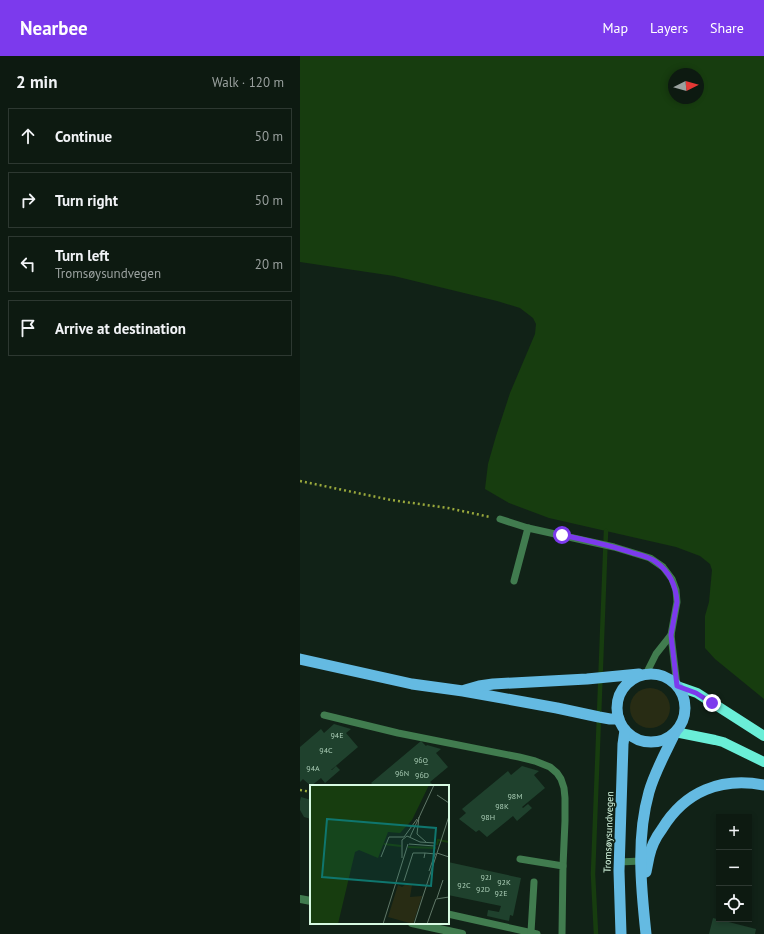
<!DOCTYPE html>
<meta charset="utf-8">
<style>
body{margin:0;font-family:"PT Sans",sans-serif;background:#1b271f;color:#f1f3f6}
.controls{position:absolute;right:12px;bottom:12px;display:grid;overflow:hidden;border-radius:0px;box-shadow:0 2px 6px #0003}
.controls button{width:36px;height:36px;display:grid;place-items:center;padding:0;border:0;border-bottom:1px solid #2d3831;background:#0d1a11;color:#f1f3f6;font:20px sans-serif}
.compass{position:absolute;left:368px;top:12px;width:36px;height:36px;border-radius:50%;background:#0d1a11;box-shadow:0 2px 6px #0003;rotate:85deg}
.stop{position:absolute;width:12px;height:12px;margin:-9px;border:3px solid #7c3aed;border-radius:50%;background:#fff}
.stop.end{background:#7c3aed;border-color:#fff;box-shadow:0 1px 4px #0008}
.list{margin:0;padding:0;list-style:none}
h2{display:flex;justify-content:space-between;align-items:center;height:52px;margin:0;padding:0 16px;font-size:17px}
h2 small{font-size:13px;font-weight:400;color:#9aa19f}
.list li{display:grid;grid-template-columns:26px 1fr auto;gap:12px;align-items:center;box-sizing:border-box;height:56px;margin:0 8px 8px;padding:0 8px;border:1px solid #2d3831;border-radius:0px}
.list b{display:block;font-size:15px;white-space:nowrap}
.list p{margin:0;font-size:13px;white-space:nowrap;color:#9aa19f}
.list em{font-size:13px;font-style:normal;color:#9aa19f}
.icon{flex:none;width:22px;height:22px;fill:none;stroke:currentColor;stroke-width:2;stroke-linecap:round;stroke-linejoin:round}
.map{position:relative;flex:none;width:464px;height:878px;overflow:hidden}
header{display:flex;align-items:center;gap:24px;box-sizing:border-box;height:56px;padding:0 20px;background:#7c3aed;color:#fff}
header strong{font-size:19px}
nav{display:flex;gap:22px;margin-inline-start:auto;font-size:14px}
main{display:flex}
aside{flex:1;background:#0d1a11}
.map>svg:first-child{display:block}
</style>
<header>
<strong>Nearbee</strong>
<nav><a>Map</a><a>Layers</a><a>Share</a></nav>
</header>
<main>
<aside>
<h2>2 min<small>Walk · 120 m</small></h2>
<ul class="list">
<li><svg class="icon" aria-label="ahead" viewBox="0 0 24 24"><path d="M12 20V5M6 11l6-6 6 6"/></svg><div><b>Continue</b></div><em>50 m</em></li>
<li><svg class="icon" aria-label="right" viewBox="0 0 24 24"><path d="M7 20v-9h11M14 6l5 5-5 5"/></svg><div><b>Turn right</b></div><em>50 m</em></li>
<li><svg class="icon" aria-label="left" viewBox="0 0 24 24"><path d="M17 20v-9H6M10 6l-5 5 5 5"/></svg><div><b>Turn left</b><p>Tromsøysundvegen</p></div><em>20 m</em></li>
<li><svg class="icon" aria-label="arrive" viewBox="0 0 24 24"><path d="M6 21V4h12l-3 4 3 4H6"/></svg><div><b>Arrive at destination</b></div></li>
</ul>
</aside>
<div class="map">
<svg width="464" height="878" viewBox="0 0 464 878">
<rect width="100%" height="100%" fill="#112217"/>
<circle fill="#282c14" cx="350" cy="652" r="20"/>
<path fill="#173d0f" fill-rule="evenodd" d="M0 0H464V643L415 603 405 592V560L409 546 412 514 410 508 400 500 376 491 249 462 209 447 185 433 188 408 196 380 210 337 235 278 236 268 233 262 220 252 197 245 94 220 0 206ZM374 18H398V42H374Z"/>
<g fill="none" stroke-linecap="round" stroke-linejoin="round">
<polyline stroke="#173d0f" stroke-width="4.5" points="296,878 293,818 306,475"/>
</g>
<g fill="#1f412d">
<polygon points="34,668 51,673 46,677 58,691 31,714 32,714 36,710 40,714 25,727 21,722 11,730 3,723 0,726 0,691 21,673 24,677"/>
<polygon points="121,685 126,690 127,689 141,693 136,697 148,711 130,726 134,730 74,730 71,727"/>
<polygon points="222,710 239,715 234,719 245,732 222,751 223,752 228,748 232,752 217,765 213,760 187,781 179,774 176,776 159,763 166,757 162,753 208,715 211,719"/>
<polygon points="1,741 11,744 11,763 4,761 0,754 0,745"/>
<polygon points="148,806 221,822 213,860 210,859 209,865 187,860 188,854 199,856 201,850 148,839"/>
<polygon points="413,862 456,873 455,878 409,878"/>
</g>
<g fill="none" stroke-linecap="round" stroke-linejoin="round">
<g stroke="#9aa93c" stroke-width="2.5" stroke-dasharray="2 3" stroke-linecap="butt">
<polyline points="0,425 91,444 148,452 190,461"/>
<polyline points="0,734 11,736"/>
</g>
<g stroke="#417c4f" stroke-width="7">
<polyline points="200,463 228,472 314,491 350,502 363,511 372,523 376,534 377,546 371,579 377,630"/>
<polyline points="214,525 228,472"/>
<polyline points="346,618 356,598 371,579"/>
<polyline points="24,659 98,677 219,701 235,705 250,711 257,717 261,723 264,732 265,742 265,765 263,810"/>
<polyline points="220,803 263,810 262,878"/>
<polyline points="319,806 341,805"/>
<polyline points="148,858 237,878"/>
<polyline points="231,876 234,826"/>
</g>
<g stroke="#417c4f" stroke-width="8">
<polyline points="0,843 11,845"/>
<polyline points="112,867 162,878"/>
</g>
<g stroke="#6aeed7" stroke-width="10">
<polyline points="377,630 397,637 464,680"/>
<polyline points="375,676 415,684 423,686 464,706"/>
</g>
<g stroke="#64bae2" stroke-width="11">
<polyline points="0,603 112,628 163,635 257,652 299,661 310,663 319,663"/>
<circle cx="351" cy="652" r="34"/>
<polyline points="165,634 179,630 193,628 287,623 339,618"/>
<path d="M346 816C347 811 348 806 349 801 351 791 356 781 362 773 385 735 421 721 464 729"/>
<polyline points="321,878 319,815 323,688 325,674"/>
<path d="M346 878C341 831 336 782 349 736 355 715 366 696 375 677"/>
</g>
</g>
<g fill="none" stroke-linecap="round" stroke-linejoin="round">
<path stroke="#7c3aed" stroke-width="5" d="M262 479C286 484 310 489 333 497 341 499 350 501 356 506 370 516 376 530 377 546L371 579 377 630 396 637 412 647"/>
</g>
<g text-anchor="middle" stroke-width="3.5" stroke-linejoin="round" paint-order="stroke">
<g font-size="8" fill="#a9ccb5">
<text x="37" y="682">94E</text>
<text x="26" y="697">94C</text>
<text x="121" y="707">96Q</text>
<text x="13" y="715">94A</text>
<text x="102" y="720">96N</text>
<text x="122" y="722">96D</text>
<text x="215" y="743">98M</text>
<text x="202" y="753">98K</text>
<text x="188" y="764">98H</text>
<text x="186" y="824">92J</text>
<text x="204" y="829">92K</text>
<text x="164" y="832">92C</text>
<text x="183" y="836">92D</text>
<text x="201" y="840">92E</text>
</g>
<g font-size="10" fill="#d7fae2" stroke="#112217">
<text transform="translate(308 776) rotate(-88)" y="4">Tromsøysundvegen</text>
</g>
</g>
<g transform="translate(10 729)">
<rect width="139" height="139" fill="#112217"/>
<path d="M96 99 102 100 100 112 112 111 103 139 78 132 88 100 92 102Z" fill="#282c14"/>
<path d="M0 0H119L102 35 90 48 78 47 68 73 49 65 45 67 28 139H0Z" fill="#173d0f"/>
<path fill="none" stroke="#173d0f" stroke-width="2" d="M74 59 91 61M127 60 128 55 139 57M98 62 126 63"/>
<path fill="none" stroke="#607868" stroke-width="1" d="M127 10 139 18M109 32 107 49 116 57M94 52 107 34M100 52 124 0M92 55 97 51 110 57 125 58M99 59 125 61M127 68 139 72M71 72 79 52H94M92 73V55M114 73 115 68 126 69M119 86 125 69M94 96 103 68H115M127 113 133 95M73 139 98 59M104 139 139 31M117 139 126 114 139 112"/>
<path fill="#0f766e" fill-opacity="0.15" stroke="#0f766e" stroke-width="2" d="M17 34 126 43 121 101 12 92Z"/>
<rect width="139" height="139" fill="none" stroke="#d7fae2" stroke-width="2"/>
</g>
</svg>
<div class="controls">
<button>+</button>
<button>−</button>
<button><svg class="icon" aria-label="locate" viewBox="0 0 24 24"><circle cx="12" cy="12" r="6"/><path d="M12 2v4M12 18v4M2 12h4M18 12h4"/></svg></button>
</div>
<svg class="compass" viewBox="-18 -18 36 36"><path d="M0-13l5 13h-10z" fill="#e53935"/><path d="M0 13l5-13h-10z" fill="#9aa19f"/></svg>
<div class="stop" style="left:262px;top:479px"></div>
<div class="stop end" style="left:412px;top:647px"></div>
</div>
</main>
